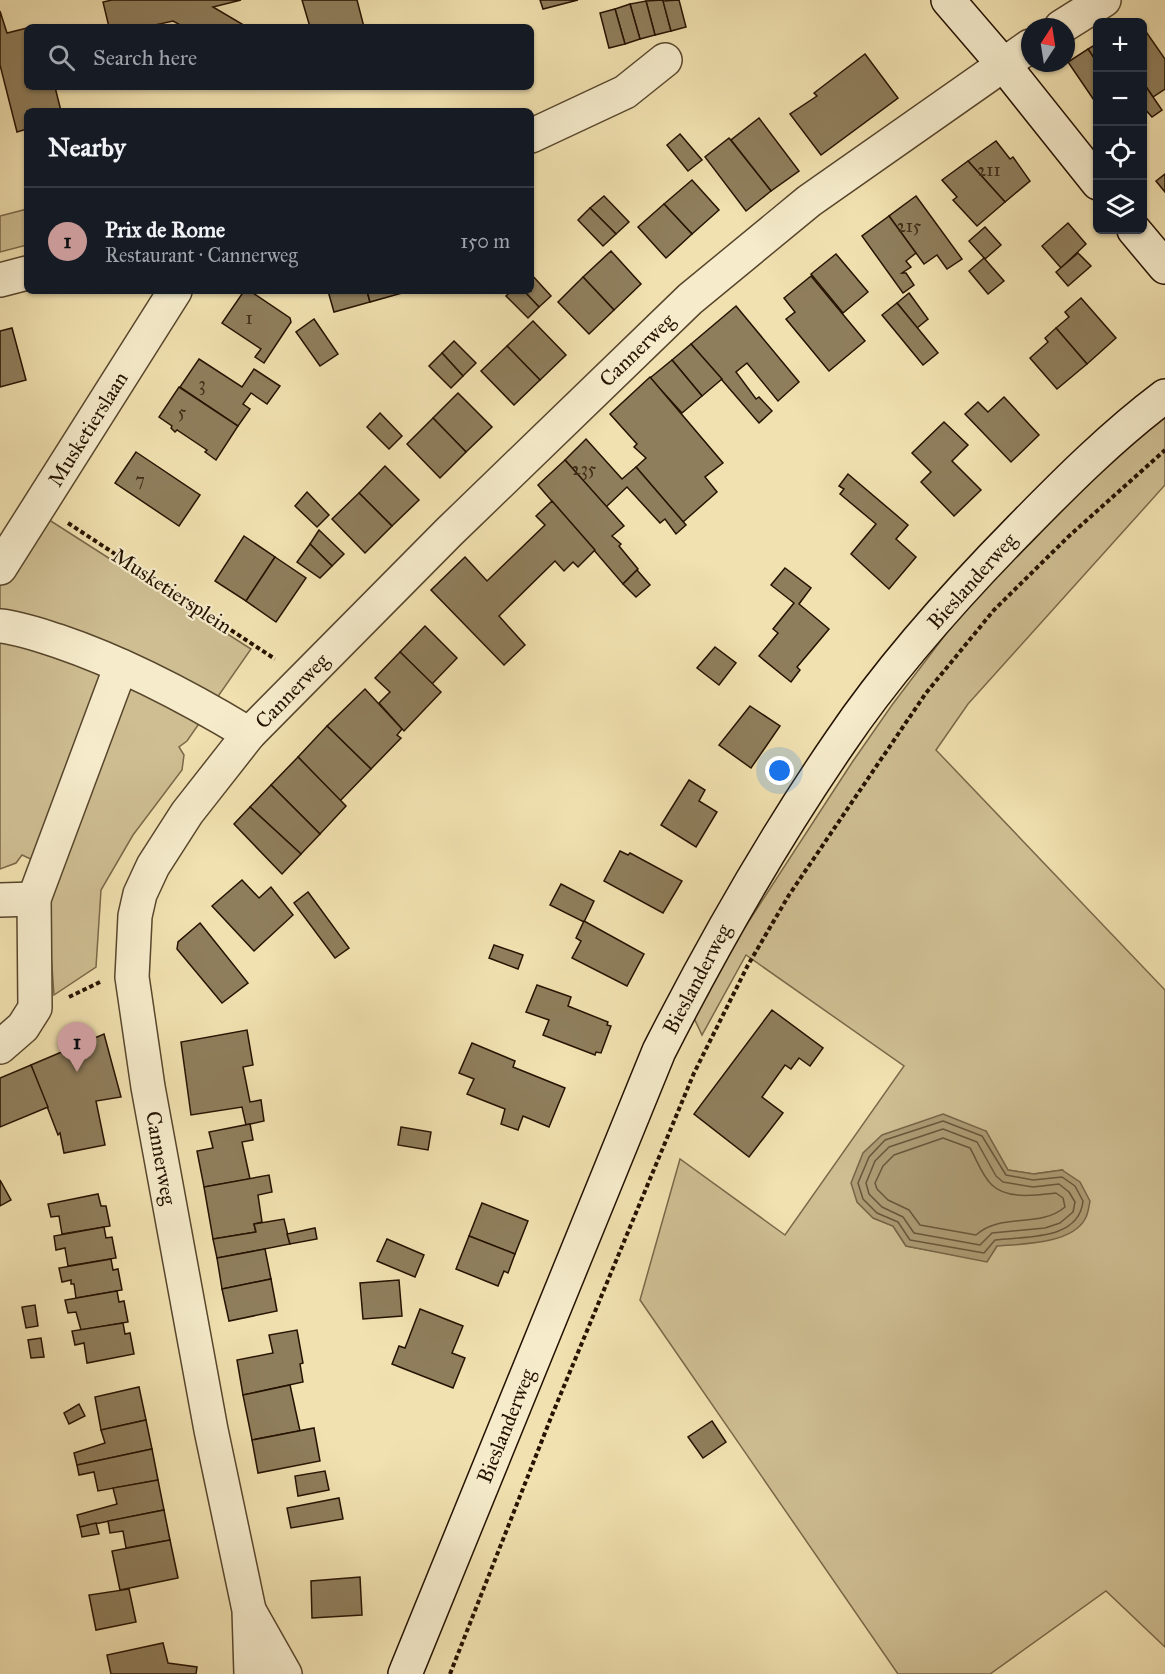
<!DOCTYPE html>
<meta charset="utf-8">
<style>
body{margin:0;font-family:"IM FELL Great Primer",serif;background:#242831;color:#f1f3f6}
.controls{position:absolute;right:18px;top:18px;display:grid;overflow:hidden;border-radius:9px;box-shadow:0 2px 4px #0004}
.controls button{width:54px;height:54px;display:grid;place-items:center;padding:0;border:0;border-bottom:2px solid #363941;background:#171b24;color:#f1f3f6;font:30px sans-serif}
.compass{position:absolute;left:1021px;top:18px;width:54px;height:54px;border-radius:50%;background:#171b24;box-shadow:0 2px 4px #0004;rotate:12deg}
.you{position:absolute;left:780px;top:771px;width:21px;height:21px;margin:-15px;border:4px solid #fff;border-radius:50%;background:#1a73e8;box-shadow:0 0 0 9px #1a73e833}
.badge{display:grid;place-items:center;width:39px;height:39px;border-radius:50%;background:#c59692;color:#111;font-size:20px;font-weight:700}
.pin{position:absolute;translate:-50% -50px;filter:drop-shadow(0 2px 3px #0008)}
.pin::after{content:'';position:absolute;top:32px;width:21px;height:18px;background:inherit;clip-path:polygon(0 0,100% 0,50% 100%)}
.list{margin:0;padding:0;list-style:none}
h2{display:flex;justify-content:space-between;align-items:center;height:78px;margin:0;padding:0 24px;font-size:26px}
h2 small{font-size:20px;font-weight:400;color:#9ea1a6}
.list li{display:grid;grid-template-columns:39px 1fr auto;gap:18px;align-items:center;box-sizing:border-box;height:108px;padding:0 24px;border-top:2px solid #363941}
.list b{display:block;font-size:22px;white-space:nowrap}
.list p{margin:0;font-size:20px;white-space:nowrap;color:#9ea1a6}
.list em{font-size:20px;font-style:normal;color:#9ea1a6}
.icon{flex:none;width:33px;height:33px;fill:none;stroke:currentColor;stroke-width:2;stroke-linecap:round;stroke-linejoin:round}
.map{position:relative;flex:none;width:1165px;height:1674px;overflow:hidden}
.search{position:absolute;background:#171b24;box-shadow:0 2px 4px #0004;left:24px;top:24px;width:510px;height:66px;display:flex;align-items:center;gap:15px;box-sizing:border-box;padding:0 21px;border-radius:9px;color:#9ea1a6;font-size:22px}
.panel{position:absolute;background:#171b24;box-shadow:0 2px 4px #0004;left:24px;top:108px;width:510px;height:186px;border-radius:9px}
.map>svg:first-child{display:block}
</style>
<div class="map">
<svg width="1165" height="1674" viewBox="0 0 1165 1674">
<rect width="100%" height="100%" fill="#f1e1b0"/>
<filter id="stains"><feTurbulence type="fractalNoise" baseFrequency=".00333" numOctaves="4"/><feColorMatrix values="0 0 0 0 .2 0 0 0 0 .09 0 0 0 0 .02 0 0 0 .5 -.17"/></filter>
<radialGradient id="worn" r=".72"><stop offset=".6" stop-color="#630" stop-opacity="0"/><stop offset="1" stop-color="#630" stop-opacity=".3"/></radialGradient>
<g fill="#cebe92" stroke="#7a6849" stroke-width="1.5" fill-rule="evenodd">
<polygon points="27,209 27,245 0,252 0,216"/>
<path d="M1165 412V485L968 704 936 750 1165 990V1647L1106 1591 990 1674H898L640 1300 680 1159 785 1235 904 1066 746 955 702 1035 693 1016 732 947 851 764 892 705 989 577ZM986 1131 1008 1170 1033 1174 1062 1170 997 1246 987 1261 906 1246 893 1226 873 1218 870 1213Z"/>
<polygon points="43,516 251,649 187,741 179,747 184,755 182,770 133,835 101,890 96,967 54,995 48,912 57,871 22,855 16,863 0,869 0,582"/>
</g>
<path fill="#ac9b74" stroke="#766446" stroke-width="1.5" d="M943 1114 986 1131 1008 1170 1034 1174 1062 1170 1080 1182 1090 1201C1089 1206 1088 1215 1085 1219 1072 1244 1021 1244 997 1246L987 1262 906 1246 893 1226 873 1218 857 1202 851 1183 863 1153 882 1135Z"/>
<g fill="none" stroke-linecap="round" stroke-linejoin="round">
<g stroke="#68563a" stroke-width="1.5">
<path d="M943 1121 982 1136 1006 1175 1033 1180 1062 1177 1075 1186 1083 1201C1079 1241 1025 1236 995 1240L984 1253 910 1240 898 1222 877 1213 863 1199 858 1183 869 1157 885 1140Z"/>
<polygon points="943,1129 977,1142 996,1176 1003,1182 1033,1187 1059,1184 1069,1192 1075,1202 1073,1212 1060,1223 1045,1228 992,1233 980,1245 914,1233 903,1217 882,1207 869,1194 866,1183 875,1161 889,1147"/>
<path d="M943 1138 970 1148C977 1160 982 1176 992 1185 1007 1200 1038 1195 1056 1193L1063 1198 1065 1207C1039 1229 1001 1212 976 1235L920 1225 909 1210 888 1200 877 1189 875 1183 883 1166 894 1155Z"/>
</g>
</g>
<g fill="#8f7e5c" stroke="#251200" stroke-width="1.5">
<polygon points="112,0 241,0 213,7 247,27 184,27 173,21 146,27 109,27 103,2"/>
<polygon points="302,0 357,0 364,27 310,27"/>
<polygon points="540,0 578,0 543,9"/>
<polygon points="663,0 671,31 655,35 646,1"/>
<polygon points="679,0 686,27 671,31 663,1"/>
<polygon points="646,1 655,35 640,39 630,4"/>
<polygon points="630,4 640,39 625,44 615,9"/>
<polygon points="615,9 625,44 609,48 600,13"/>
<polygon points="0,11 7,33 27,28 27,87 55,87 61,111 27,111 27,129 17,132 0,65"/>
<polygon points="1142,26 1165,59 1165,89 1153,97 1142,81"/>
<polygon points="1098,43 1098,64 1088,49"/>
<polygon points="1088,49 1098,64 1098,106 1068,62"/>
<polygon points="865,54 898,98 821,155 790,114 817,96 814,93"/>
<polygon points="1142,81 1162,110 1152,117 1142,106"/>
<polygon points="759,118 799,171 771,191 731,140"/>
<polygon points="680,134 702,160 688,171 667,145"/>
<polygon points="729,138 771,191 746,211 705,157"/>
<polygon points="996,141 1010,159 1013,157 1030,181 1005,202 968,161"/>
<polygon points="968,161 1005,202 977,226 953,200 957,197 942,180"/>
<polygon points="1165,174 1165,192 1156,181"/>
<polygon points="692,180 719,210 692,234 664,204"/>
<polygon points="604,196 629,222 616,234 590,208"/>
<polygon points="916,196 962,259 947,269 937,255 924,264 889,216"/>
<polygon points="664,204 692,234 666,258 638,227"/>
<polygon points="590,208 616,234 603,246 578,220"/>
<polygon points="889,216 916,253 906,261 911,267 902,273 906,273 914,285 903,293 862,236"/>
<polygon points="1068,223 1086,244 1061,268 1042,246"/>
<polygon points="985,227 1001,245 985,259 969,241"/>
<polygon points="611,251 641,284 614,310 583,277"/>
<polygon points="1078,253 1091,266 1068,286 1056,272"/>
<polygon points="836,254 868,292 843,313 811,274"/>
<polygon points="984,258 1004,281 988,294 969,271"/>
<polygon points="531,274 551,296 539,307 524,291 531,291"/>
<polygon points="811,276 865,341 829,371 786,319 795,312 784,298"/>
<polygon points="583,277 614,310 589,334 558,302"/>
<polygon points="244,291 250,291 290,318 291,322 264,363 255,357 261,349 222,323"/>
<polygon points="328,291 367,291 370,302 334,312"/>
<polygon points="367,291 401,291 402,293 370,302"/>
<polygon points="511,291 524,291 539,307 528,318 506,296"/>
<polygon points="909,293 928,319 917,328 897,303"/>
<polygon points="1081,298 1116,338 1087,364 1056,328 1069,317 1065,312"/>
<polygon points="897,303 938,353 923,365 882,315"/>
<polygon points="736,306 799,382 778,401 747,363 736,372 756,399 759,397 772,411 759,423 691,344"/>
<polygon points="314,319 338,354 320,366 296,332"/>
<polygon points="533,321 566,355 540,380 507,346"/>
<polygon points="12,328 26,380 0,387 0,331"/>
<polygon points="1056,328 1087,364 1057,389 1030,358 1048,342 1045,338"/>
<polygon points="454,341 476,363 463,376 442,353"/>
<polygon points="691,344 722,379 702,396 672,360"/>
<polygon points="507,346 540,380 514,405 481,371"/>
<polygon points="442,353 463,376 451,388 429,366"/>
<polygon points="199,359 242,387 254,369 280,386 267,404 251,393 243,404 250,409 238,426 180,387"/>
<polygon points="672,360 702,396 682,413 650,378"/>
<polygon points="650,377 723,463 705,477 717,492 683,522 636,467 646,458 634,447 637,444 610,414"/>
<polygon points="179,387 238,426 216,460 205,452 207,450 177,430 175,432 171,428 172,426 159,417"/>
<polygon points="458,393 492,427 466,452 433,418"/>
<polygon points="1004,397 1039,435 1011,462 965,414 978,402 988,412"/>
<polygon points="380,413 402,436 389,449 367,427"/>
<polygon points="433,418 466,452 440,478 407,444"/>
<polygon points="944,422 968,445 952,461 981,490 954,516 921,482 931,472 912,453"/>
<polygon points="586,439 622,479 636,467 686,525 676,534 665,519 660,523 627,487 606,507 565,460"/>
<polygon points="136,452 200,495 179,526 115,483"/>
<polygon points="565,460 624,526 612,536 621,544 619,546 638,569 623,584 538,485"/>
<polygon points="385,466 419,500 392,526 359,493"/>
<polygon points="848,474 908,525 896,539 916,557 889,589 851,554 876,524 840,494 844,489 839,486"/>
<polygon points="307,492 329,515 317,527 295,506"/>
<polygon points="359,493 392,526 365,553 332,519"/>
<polygon points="552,501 595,550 578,567 573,562 564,571 555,561 499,616 525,645 504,665 431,590 465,557 487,581 545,525 536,516"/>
<polygon points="319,530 344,554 332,566 310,544"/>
<polygon points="244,536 275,557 246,601 215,581"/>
<polygon points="310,544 332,566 320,578 297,562"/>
<polygon points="275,557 306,578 276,622 246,601"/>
<polygon points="785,568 811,588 799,604 829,629 797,667 800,670 791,682 759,656 778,633 773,629 794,603 771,585"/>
<polygon points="637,570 650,585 636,597 623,584"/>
<polygon points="425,626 457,658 432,684 400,652"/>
<polygon points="715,647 736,663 719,685 697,668"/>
<polygon points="400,652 441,692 404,731 379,703 390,692 375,678"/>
<polygon points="365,689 402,729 397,735 401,738 371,769 327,726"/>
<polygon points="750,706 780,726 751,768 719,745"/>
<polygon points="327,726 371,769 340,801 298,757"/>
<polygon points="298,757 346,806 320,834 271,785"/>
<polygon points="689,780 705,790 699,801 717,812 696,847 661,825"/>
<polygon points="271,785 320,834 301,854 250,807"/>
<polygon points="250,807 301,854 282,874 234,824"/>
<polygon points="620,851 628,855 630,853 682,881 663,913 604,881"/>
<polygon points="242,880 259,898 271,887 293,915 254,951 212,906"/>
<polygon points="561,884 594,901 584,922 550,905"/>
<polygon points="308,892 349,948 335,958 294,903"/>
<polygon points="584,921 644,954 627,986 572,958 581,941 576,938"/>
<polygon points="200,923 248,983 222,1003 177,949 178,942"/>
<polygon points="494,945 523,955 518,969 489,958"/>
<polygon points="537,985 571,997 568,1006 608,1022 607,1025 611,1026 601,1053 596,1052 595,1055 543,1035 549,1020 526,1012"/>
<polygon points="772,1010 823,1048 810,1066 799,1058 791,1069 785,1065 762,1097 783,1113 749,1157 694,1114"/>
<polygon points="247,1030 253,1065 243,1067 250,1102 261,1100 264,1121 246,1125 242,1107 191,1115 181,1042"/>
<polygon points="104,1034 121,1097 96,1101 105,1145 64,1153 60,1133 58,1135 31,1065"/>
<polygon points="472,1043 515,1061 513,1067 565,1088 549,1127 523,1116 518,1130 501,1124 505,1109 467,1094 474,1079 459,1073"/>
<polygon points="31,1065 48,1107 0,1127 0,1078"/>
<polygon points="250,1124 253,1140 242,1142 250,1179 204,1187 197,1151 213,1148 209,1132"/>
<polygon points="401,1127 431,1132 428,1150 398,1145"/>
<polygon points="269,1175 272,1192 258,1195 262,1222 254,1224 256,1232 213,1239 204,1187"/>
<polygon points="0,1180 11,1200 0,1206"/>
<polygon points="98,1194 101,1206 106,1206 110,1226 62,1234 59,1216 51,1217 48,1204"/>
<polygon points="482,1203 528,1221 515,1254 469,1236"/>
<polygon points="284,1219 290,1244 217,1258 213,1239 256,1232 254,1224"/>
<polygon points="104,1227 106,1238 112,1237 116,1258 68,1266 65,1248 56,1250 54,1236"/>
<polygon points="315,1228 317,1239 290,1244 287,1234"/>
<polygon points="469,1236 515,1254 508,1273 504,1271 498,1286 456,1269"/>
<polygon points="387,1239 424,1255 415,1277 377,1261"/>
<polygon points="265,1249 271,1279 222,1289 217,1258"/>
<polygon points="111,1259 113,1270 118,1269 122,1290 76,1298 74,1284 71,1284 71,1280 62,1282 59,1268"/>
<polygon points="271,1279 277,1311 229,1321 222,1289"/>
<polygon points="399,1280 402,1316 363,1319 360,1283"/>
<polygon points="117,1291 119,1302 124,1301 128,1322 81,1330 76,1312 68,1313 65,1300"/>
<polygon points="35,1305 38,1326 26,1328 22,1307"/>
<polygon points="420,1309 463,1326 452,1353 465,1358 453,1388 392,1364 399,1346 405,1348"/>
<polygon points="123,1323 125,1334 130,1333 134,1354 87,1363 84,1343 75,1345 72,1331"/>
<polygon points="297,1330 303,1363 300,1364 303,1382 243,1395 237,1360 273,1353 269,1335"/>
<polygon points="41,1338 44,1357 31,1358 28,1340"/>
<polygon points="290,1385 300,1431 252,1440 243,1395"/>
<polygon points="139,1387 146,1420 101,1430 95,1397"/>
<polygon points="79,1404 85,1416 69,1424 64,1413"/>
<polygon points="146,1420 152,1449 77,1465 74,1453 105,1443 101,1430"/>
<polygon points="712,1421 726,1442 703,1458 688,1437"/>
<polygon points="314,1428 320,1461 258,1473 252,1440"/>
<polygon points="152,1449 158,1480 98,1491 94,1472 79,1475 77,1465"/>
<polygon points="325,1471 329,1490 298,1496 295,1476"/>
<polygon points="158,1480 164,1510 80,1527 77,1515 117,1504 113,1488"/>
<polygon points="339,1498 343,1519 291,1528 287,1508"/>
<polygon points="164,1510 170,1540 126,1548 123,1531 110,1533 108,1521"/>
<polygon points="96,1523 99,1534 82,1537 80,1527"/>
<polygon points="170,1540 178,1578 120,1590 112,1551"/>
<polygon points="360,1577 362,1615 312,1618 311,1581"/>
<polygon points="129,1589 136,1622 96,1630 89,1595"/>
<polygon points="163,1643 168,1663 197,1667 196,1674 111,1674 107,1655"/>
</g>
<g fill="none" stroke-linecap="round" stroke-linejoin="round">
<g stroke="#58462c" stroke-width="36">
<g id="street">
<polyline points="1061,27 1104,0"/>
<polyline points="531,136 625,92 665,60"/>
<polyline points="0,280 27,273"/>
<polyline points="0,568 175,291"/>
<path d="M0 626C20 628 39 635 58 641 126 664 188 697 249 734"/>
<polyline points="0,900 34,899"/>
<polyline points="0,1047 23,1027 35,1008 34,899 121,666"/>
<polyline points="250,1612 285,1674"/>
<polyline points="251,1674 249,1610 211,1430 148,1087 132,977 135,916 140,894 153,866 187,813 249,734 449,532 690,299 809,201 1030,46"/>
</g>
</g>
<g stroke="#251200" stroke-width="36">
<g id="secondary">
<polyline points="948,0 1003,64 1098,183"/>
<polyline points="1134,230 1165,267"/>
<path d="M405 1674 659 1051C713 945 772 841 840 742 892 665 956 594 1021 528 1066 482 1113 435 1165 396"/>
</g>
</g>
<g stroke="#251200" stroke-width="4" stroke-dasharray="4.5 3" stroke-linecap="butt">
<polyline points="68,523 275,659"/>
<polyline points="69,997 100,982"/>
<polyline points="450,1674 552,1415 694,1073 748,965 789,895 926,693 994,610 1068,537 1165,450"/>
</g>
<use href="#street" stroke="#f6eccc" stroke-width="33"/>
<use href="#secondary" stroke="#f6eccc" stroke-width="33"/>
</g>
<g text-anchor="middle" stroke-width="4.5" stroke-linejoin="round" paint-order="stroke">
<g font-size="18" fill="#402d17">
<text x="989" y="176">211</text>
<text x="909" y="232">215</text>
<text x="249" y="324">1</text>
<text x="202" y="390">3</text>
<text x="182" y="418">5</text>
<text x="584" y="475">235</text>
<text x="140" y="486">7</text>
</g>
<g font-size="21" fill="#251200" stroke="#f6eccc">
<text transform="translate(637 350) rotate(-44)" y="7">Cannerweg</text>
<text transform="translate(88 429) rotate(-58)" y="7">Musketierslaan</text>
<text transform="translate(972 581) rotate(-48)" y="7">Bieslanderweg</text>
<text transform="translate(172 591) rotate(33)" y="7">Musketiersplein</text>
<text transform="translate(292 691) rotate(-46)" y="7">Cannerweg</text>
<text transform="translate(697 979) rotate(-62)" y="7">Bieslanderweg</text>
<text transform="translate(161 1158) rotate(80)" y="7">Cannerweg</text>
<text transform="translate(506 1426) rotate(-68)" y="7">Bieslanderweg</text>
</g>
</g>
<rect width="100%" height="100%" filter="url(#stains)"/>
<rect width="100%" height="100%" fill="url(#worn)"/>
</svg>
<div class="controls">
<button>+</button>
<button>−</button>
<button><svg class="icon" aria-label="locate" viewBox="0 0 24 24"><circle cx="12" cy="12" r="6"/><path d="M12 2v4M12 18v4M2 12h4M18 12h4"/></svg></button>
<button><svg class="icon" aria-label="layers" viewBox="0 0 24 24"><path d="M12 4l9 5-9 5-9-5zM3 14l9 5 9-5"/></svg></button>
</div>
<svg class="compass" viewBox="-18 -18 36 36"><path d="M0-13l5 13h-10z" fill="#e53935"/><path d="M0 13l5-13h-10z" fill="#9ea1a6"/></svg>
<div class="you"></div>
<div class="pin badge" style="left:77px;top:1072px">1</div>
<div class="search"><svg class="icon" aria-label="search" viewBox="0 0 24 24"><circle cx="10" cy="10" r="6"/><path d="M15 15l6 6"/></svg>Search here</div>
<section class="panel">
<h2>Nearby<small></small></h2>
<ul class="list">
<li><span class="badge">1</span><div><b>Prix de Rome</b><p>Restaurant · Cannerweg</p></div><em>150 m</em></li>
</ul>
</section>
</div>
